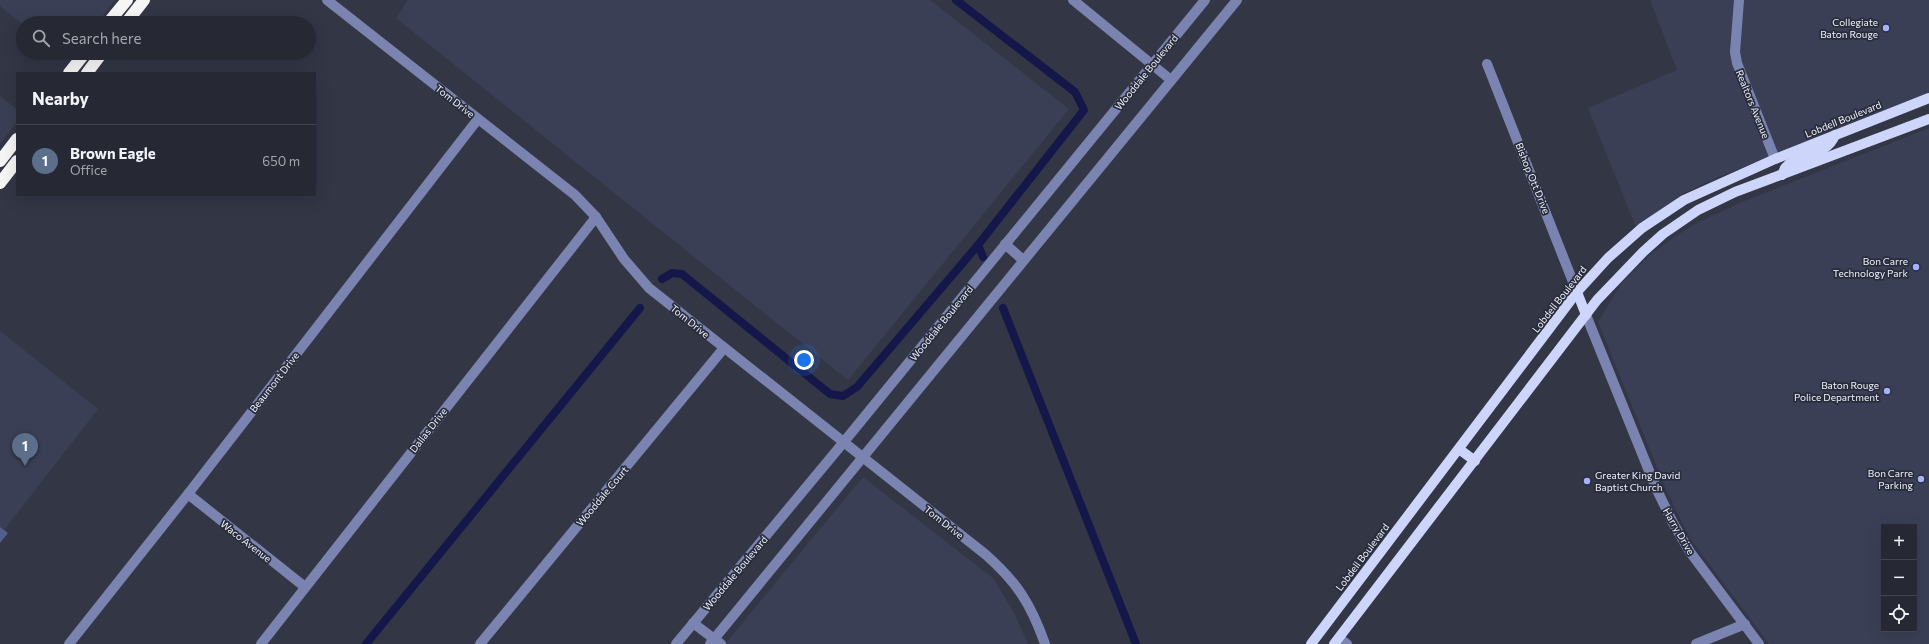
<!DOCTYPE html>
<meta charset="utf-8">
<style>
body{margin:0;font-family:Commissioner,sans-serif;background:#323440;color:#f1f3f6}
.controls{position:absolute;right:12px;bottom:12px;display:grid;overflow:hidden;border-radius:0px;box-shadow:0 4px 16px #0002}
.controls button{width:36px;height:36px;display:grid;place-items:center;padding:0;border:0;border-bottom:1px solid #42444f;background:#262834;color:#f1f3f6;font:20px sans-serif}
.you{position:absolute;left:804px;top:360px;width:14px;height:14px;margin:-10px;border:3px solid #fff;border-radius:50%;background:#1a73e8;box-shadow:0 0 0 6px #1a73e833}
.badge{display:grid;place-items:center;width:26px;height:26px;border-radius:50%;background:#db2777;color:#fff;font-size:13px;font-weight:700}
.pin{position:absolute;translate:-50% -33px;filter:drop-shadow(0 1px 2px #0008)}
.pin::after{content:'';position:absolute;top:21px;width:14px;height:12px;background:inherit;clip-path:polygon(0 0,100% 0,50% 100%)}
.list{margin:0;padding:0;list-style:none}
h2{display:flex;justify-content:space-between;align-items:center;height:52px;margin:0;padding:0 16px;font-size:17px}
h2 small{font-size:13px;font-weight:400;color:#a4a6ac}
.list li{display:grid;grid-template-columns:26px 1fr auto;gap:12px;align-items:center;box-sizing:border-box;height:72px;padding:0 16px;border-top:1px solid #42444f}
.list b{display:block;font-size:15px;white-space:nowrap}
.list p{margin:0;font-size:13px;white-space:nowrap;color:#a4a6ac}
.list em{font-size:13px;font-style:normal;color:#a4a6ac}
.icon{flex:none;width:22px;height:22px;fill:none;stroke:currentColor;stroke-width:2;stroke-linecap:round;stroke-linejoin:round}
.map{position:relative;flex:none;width:1929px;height:644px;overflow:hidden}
.search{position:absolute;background:#262834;box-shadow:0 4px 16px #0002;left:16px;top:16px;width:300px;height:44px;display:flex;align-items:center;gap:10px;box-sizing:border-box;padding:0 14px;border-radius:22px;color:#a4a6ac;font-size:15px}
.panel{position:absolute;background:#262834;box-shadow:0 4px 16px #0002;left:16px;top:72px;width:300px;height:124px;border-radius:0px}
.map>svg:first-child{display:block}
</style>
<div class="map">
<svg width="1929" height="644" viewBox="0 0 1929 644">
<rect width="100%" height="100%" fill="#323645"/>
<g fill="#3b3f55" fill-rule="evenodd">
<polygon points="0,0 115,0 97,23 23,23 23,25 0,6"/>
<polygon points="408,0 930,0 1069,109 848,380 396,18"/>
<polygon points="1650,0 1929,0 1929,94 1713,179 1681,195 1636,227 1588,108 1677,70"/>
<polygon points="57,53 73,53 67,61"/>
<polygon points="0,96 17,109 17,122 0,144"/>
<path d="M1929 128V644H1769L1694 544 1684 527 1665 487 1598 322 1621 284 1652 253 1691 226 1737 204ZM1884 527H1914V629H1884Z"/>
<polygon points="0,331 98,409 4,530 0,527"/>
<polygon points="863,477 994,579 1015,615 1028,644 725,644"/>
</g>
<polygon fill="#555d8c" points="0,527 8,533 0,543"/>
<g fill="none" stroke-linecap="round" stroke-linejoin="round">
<g stroke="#15164a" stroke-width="8">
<polyline points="978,245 983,257"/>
<polyline points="662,279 672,273 682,274 830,394 843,396 857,387 978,245 1084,110 1075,92 956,0"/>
<polyline points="1003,308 1136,644"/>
<polyline points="366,644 640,308"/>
</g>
<g stroke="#7b84b1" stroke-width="10">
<path d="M327 0 575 195 596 217 624 259 649 288 985 554C1017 582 1031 604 1045 644"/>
<polyline points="1073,0 1171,80"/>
<polyline points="1739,0 1735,52 1737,63 1775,159"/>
<polyline points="1487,64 1577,292"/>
<polyline points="1005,244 1023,260"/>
<polyline points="1586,315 1656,488 1673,523 1690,552 1759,644"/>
<polyline points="188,494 305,587"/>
<polyline points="693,623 721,644"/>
<polyline points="1339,638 1347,644"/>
<polyline points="69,644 188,494 478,119"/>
<polyline points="261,644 596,217"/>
<polyline points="480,644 724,348"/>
<polyline points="676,644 843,443 1205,0"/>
<polyline points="710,644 1237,0"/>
<polyline points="1696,644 1745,624"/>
</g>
<g stroke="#cdd5fa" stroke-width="10">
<path d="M1782 175 1785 168 1789 164C1804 156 1829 153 1835 135"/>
<polyline points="1577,292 1586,315"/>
<polyline points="1459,449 1475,461"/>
<polyline points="1311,644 1577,292 1608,258 1642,228 1684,200 1775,159 1929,98"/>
<polyline points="1334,644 1597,300 1643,252 1663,234 1698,210 1735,192 1929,119"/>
</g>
<g stroke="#f6f6f6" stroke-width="12">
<polyline points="108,23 127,0"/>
<polyline points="126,23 144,0"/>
<polyline points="69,73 85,53"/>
<polyline points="87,73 102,53"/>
<polyline points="0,161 17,139"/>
<polyline points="0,183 17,161"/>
</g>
</g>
<g fill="#a4b2fc" stroke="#282c3b" stroke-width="1.5">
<circle cx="1886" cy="28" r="4"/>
<circle cx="1916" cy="267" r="4"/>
<circle cx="1887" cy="391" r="4"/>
<circle cx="1921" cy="479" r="4"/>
<circle cx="1587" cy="481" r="4"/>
</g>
<g text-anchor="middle" stroke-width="3.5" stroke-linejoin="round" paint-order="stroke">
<g font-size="10" fill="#f0f3fd" stroke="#282c3b" text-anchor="end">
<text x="1878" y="26">Collegiate<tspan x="1878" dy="12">Baton Rouge</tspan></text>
<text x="1908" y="265">Bon Carre<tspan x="1908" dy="12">Technology Park</tspan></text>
<text x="1879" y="389">Baton Rouge<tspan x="1879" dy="12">Police Department</tspan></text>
<text x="1913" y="477">Bon Carre<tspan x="1913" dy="12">Parking</tspan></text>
<text x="1595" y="479" text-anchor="start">Greater King David<tspan x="1595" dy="12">Baptist Church</tspan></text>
</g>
<g font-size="10" fill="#f0f3fd" stroke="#282c3b">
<text transform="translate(1146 72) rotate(-51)" y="4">Wooddale Boulevard</text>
<text transform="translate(455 101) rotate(38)" y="4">Tom Drive</text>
<text transform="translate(1753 104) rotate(68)" y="4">Realtors Avenue</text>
<text transform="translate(1843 119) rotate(-22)" y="4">Lobdell Boulevard</text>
<text transform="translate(1533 178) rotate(68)" y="4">Bishop Ott Drive</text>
<text transform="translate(1559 299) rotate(-52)" y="4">Lobdell Boulevard</text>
<text transform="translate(690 321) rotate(39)" y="4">Tom Drive</text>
<text transform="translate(941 323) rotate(-51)" y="4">Wooddale Boulevard</text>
<text transform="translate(274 382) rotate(-52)" y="4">Beaumont Drive</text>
<text transform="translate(428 430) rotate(-52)" y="4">Dallas Drive</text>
<text transform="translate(602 496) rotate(-50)" y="4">Wooddale Court</text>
<text transform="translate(944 522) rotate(38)" y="4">Tom Drive</text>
<text transform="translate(1679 531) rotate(60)" y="4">Harry Drive</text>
<text transform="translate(246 541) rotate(38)" y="4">Waco Avenue</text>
<text transform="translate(1362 557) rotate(-53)" y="4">Lobdell Boulevard</text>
<text transform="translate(735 573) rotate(-50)" y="4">Wooddale Boulevard</text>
</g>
</g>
</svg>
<div class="controls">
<button>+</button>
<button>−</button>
<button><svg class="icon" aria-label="locate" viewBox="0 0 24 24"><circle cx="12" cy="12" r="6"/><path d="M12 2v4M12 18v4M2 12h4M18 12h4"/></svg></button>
</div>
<div class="you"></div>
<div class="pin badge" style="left:25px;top:466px;background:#5c6f8a">1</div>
<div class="search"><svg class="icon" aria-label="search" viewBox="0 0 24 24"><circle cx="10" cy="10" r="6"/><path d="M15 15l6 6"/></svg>Search here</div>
<section class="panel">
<h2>Nearby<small></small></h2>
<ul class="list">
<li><span class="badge" style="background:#5c6f8a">1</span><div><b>Brown Eagle</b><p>Office</p></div><em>650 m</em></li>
</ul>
</section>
</div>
